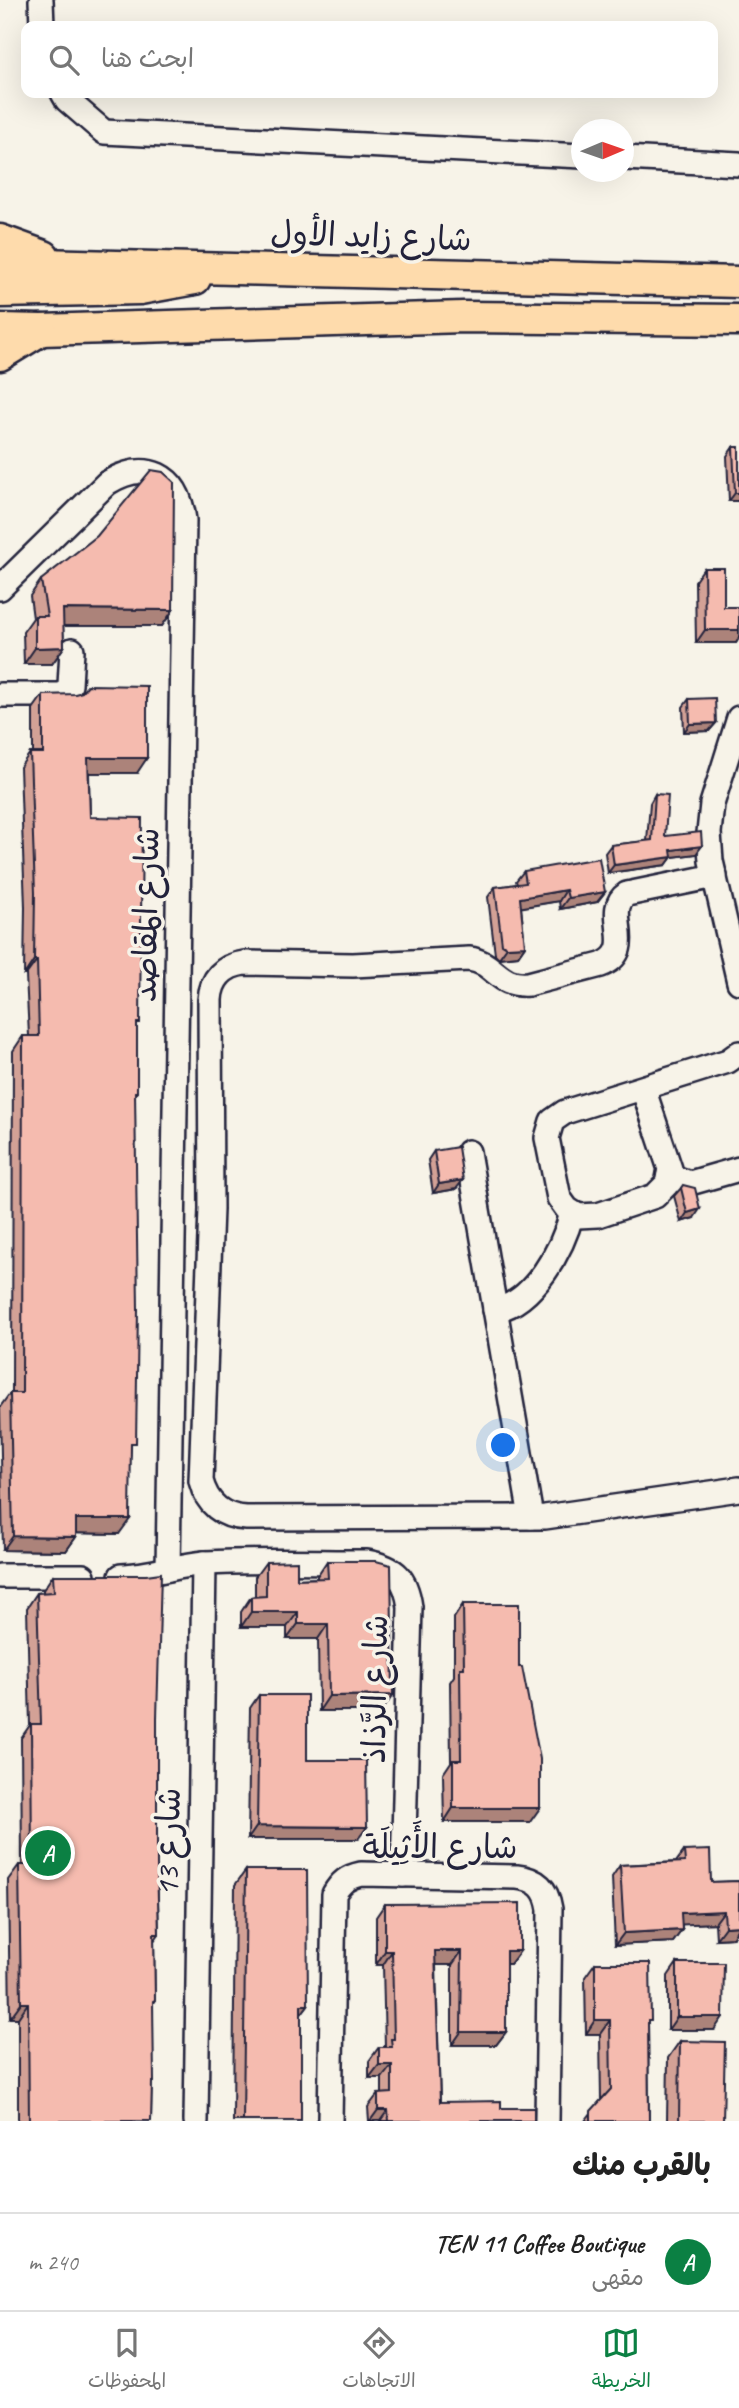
<!DOCTYPE html>
<html lang="ar">
<meta charset="utf-8">
<style>
body{margin:0;font-family:Caveat,"Playpen Sans Arabic",sans-serif;background:#f6f6f6;color:#222;direction:rtl}
.compass{position:absolute;left:571px;top:119px;width:63px;height:63px;border-radius:50%;background:#fff;box-shadow:0 7px 28px #0002;rotate:88deg}
.you{position:absolute;left:504px;top:1446px;width:24px;height:24px;margin:-18px;border:5px solid #fff;border-radius:50%;background:#1a73e8;box-shadow:0 0 0 10px #1a73e833}
.badge{display:grid;place-items:center;width:46px;height:46px;border-radius:50%;background:#0b8043;color:#fff;font-size:23px;font-weight:700}
.pin{position:absolute;translate:-50% -50%;border:4px solid #fff;box-shadow:0 2px 7px #0006}
.list{margin:0;padding:0;list-style:none}
h2{display:flex;justify-content:space-between;align-items:center;height:91px;margin:0;padding:0 28px;font-size:30px}
h2 small{font-size:23px;font-weight:400;color:#767676}
.list li{display:grid;grid-template-columns:46px 1fr auto;gap:21px;align-items:center;box-sizing:border-box;height:98px;padding:0 28px;border-top:2px solid #e0e0e0}
.list b{display:block;font-size:26px;white-space:nowrap}
.list p{margin:0;font-size:23px;white-space:nowrap;color:#767676}
.list em{font-size:23px;font-style:normal;color:#767676}
.icon{flex:none;width:38px;height:38px;fill:none;stroke:currentColor;stroke-width:2;stroke-linecap:round;stroke-linejoin:round}
.map{position:relative;flex:none;width:739px;height:2121px;overflow:hidden;direction:ltr}
.search{position:absolute;background:#fff;box-shadow:0 7px 28px #0002;left:21px;right:21px;top:21px;height:77px;display:flex;align-items:center;gap:18px;box-sizing:border-box;padding:0 24px;border-radius:14px;color:#767676;font-size:26px}
.sheet{height:189px;background:#fff}
nav{display:flex;justify-content:space-around;align-items:center;box-sizing:border-box;height:98px;border-top:2px solid #e0e0e0;background:#fff;font-size:19px;color:#767676}
nav a{display:grid;justify-items:center;gap:4px}
nav .on{color:#0b8043}
.map>svg:first-child{display:block}
</style>
<div class="map">
<svg width="739" height="2121" viewBox="0 0 739 2121">
<rect width="100%" height="100%" fill="#f7f3e8"/>
<filter id="ink" filterUnits="userSpaceOnUse"><feTurbulence type="fractalNoise" baseFrequency=".0143" numOctaves="2"/><feDisplacementMap in="SourceGraphic" scale="14" xChannelSelector="R" yChannelSelector="G"/><feConvolveMatrix kernelMatrix="1 2 1 2 8 2 1 2 1" color-interpolation-filters="sRGB"/></filter>
<g filter="url(#ink)">
<g fill="none" stroke-linecap="round" stroke-linejoin="round">
<g stroke="#22223b" stroke-width="28">
<g id="minor">
<polyline points="41,0 42,26"/>
<polyline points="63,93 67,100 104,132 582,156"/>
<polyline points="624,158 739,164"/>
<path d="M0 588 107 483C146 459 178 474 184 520L168 1569"/>
<polyline points="0,695 64,695 70,685 72,650"/>
<polyline points="739,718 712,804 709,833 711,861 739,982"/>
<path d="M715 876 627 894C601 911 640 950 601 965L528 984C498 987 495 962 469 959L353 965 244 963C223 966 211 979 210 1000L211 1209 201 1481C207 1504 222 1517 246 1518L545 1517 739 1489"/>
<polyline points="643,1088 670,1169 667,1184 655,1196 598,1215 578,1216 567,1209 559,1198 547,1138 552,1121 565,1112 728,1061 739,1053"/>
<polyline points="468,1152 531,1517"/>
<polyline points="669,1176 690,1183 739,1169"/>
<path d="M495 1310C534 1303 563 1248 572 1213"/>
<polyline points="0,1576 83,1576"/>
<path d="M121 1576C150 1576 176 1565 206 1563 259 1560 313 1562 367 1562 396 1567 406 1578 410 1607L403 1875"/>
<polyline points="196,2121 204,1563"/>
<path d="M330 2121 334 1894C341 1882 347 1877 361 1874L517 1877C538 1879 547 1889 550 1909L547 2121"/>
</g>
</g>
<g stroke="#22223b" stroke-width="35">
<g id="major">
<polyline points="0,240 44,256"/>
<polyline points="0,263 739,282"/>
<polyline points="0,292 140,289 195,279"/>
<polyline points="0,329 41,330 463,317 739,320"/>
<polyline points="0,355 41,330"/>
</g>
</g>
<use href="#minor" stroke="#f7f3e8" stroke-width="23"/>
<use href="#major" stroke="#fedbac" stroke-width="30"/>
</g>
<g fill="#d3a196" stroke="#22223b" stroke-width="2">
<polygon points="733,447 739,501 729,501 727,456"/>
<polygon points="704,568 724,607 739,607 739,638 736,643 696,643 695,581"/>
<polygon points="41,580 173,610 162,626 63,626 64,647 52,664 24,664 23,632 33,618 30,596"/>
<polygon points="43,695 137,773 89,773 90,817 137,1027 137,1092 135,1095 131,1450 119,1534 76,1533 76,1537 66,1551 3,1550 0,1407 10,1393 12,1393 13,1051 23,1036 29,1036 26,975 24,975 25,907 20,767 30,753 33,753 33,709"/>
<polygon points="689,699 716,723 709,731 684,732 683,707"/>
<polygon points="655,794 665,836 696,854 672,857 666,865 608,873 605,853 611,845 647,841 650,803"/>
<polygon points="524,871 605,892 597,902 560,909 559,901 521,907 525,946 518,956 499,958 495,954 488,897 495,887 517,884 516,881"/>
<polygon points="434,1151 456,1189 433,1193 428,1160"/>
<polygon points="681,1188 694,1218 681,1222 674,1196"/>
<polygon points="327,1561 382,1711 319,1711 318,1639 287,1639 287,1627 241,1627 241,1612 251,1597 255,1596 255,1577 266,1562 297,1579 317,1578 317,1576"/>
<polygon points="53,1575 157,1718 157,1865 159,1934 154,1941 155,2000 153,2003 151,2121 18,2121 18,2018 10,2018 8,1880 19,1865 22,1865 21,1738 30,1725 27,1608 37,1593 43,1592 43,1590"/>
<polygon points="463,1604 519,1667 530,1822 444,1822 443,1774 451,1762 450,1682 454,1676 454,1618"/>
<polygon points="259,1695 307,1760 358,1839 248,1839 250,1708"/>
<polygon points="684,1851 711,1882 739,1881 739,1927 732,1938 716,1939 715,1923 682,1924 682,1930 673,1942 615,1945 612,1877 620,1865 676,1862"/>
<polygon points="246,1870 308,2005 301,2014 301,2121 233,2121 235,1885"/>
<polygon points="385,1904 520,1951 510,1964 506,1964 506,2032 496,2045 452,2045 452,1965 436,1965 440,2102 501,2108 534,2121 369,2121 368,2107 378,2094 382,2094 382,2078 369,2078 369,2061 379,2047 385,2047 383,1965 376,1965 376,1917"/>
<polygon points="595,1963 648,2024 649,2121 585,2121 601,2100 600,2034 586,2034 585,1977"/>
<polygon points="677,1963 714,2030 668,2030 668,1976"/>
<polygon points="680,2041 723,2121 667,2121 668,2058"/>
</g>
<g fill="#ac837a" stroke="#22223b" stroke-width="2">
<polygon points="735,493 739,493 739,501 729,501"/>
<polygon points="63,609 173,610 162,626 51,626"/>
<polygon points="705,630 739,630 739,638 736,643 696,643"/>
<polygon points="64,647 52,664 24,664 35,648"/>
<polygon points="716,723 709,731 684,732 690,724"/>
<polygon points="88,758 147,758 137,773 78,773"/>
<polygon points="702,846 696,854 665,858 671,850"/>
<polygon points="672,857 666,865 608,873 614,865"/>
<polygon points="566,890 559,901 512,909 520,898"/>
<polygon points="605,892 597,902 560,909 568,898"/>
<polygon points="525,946 518,956 499,958 507,947"/>
<polygon points="34,960 37,960 26,975 24,975"/>
<polygon points="463,1180 456,1189 433,1193 439,1184"/>
<polygon points="700,1209 694,1218 681,1222 687,1213"/>
<polygon points="76,1519 130,1519 119,1534 66,1533"/>
<polygon points="13,1536 76,1537 66,1551 3,1550"/>
<polygon points="251,1612 298,1612 287,1627 241,1627"/>
<polygon points="298,1624 328,1624 318,1639 287,1639"/>
<polygon points="393,1695 382,1711 319,1711 329,1696"/>
<polygon points="453,1808 540,1808 530,1822 444,1822"/>
<polygon points="257,1826 367,1827 358,1839 248,1839"/>
<polygon points="724,1911 715,1923 672,1925 681,1913"/>
<polygon points="739,1926 732,1938 716,1939 725,1927"/>
<polygon points="682,1930 673,1942 615,1945 624,1933"/>
<polygon points="385,1951 392,1951 383,1965 376,1965"/>
<polygon points="435,1951 462,1951 452,1965 426,1965"/>
<polygon points="506,1951 520,1951 510,1964 497,1964"/>
<polygon points="21,2003 28,2003 18,2018 10,2018"/>
<polygon points="301,2005 308,2005 297,2020"/>
<polygon points="677,2017 723,2017 714,2030 668,2030"/>
<polygon points="595,2020 610,2020 600,2034 586,2034"/>
<polygon points="461,2032 506,2032 496,2045 452,2045"/>
<polygon points="379,2065 392,2065 382,2078 369,2078"/>
<polygon points="378,2110 388,2110 380,2121 370,2121"/>
</g>
<g fill="#f5bbaf" stroke="#22223b" stroke-width="2">
<polygon points="733,447 739,447 739,493 735,493"/>
<polygon points="151,470 163,472 174,482 173,610 63,609 64,647 35,648 35,616 47,616 41,580 97,536"/>
<polygon points="704,568 724,568 724,607 739,607 739,630 705,630"/>
<polygon points="88,685 147,686 147,758 88,758 90,817 142,818 140,1023 137,1023 137,1092 135,1092 138,1309 136,1443 131,1443 130,1519 76,1519 76,1537 13,1536 10,1393 22,1393 23,1036 39,1036 37,960 34,960 35,893 30,753 43,753 43,695 75,694 82,692"/>
<polygon points="715,698 716,723 690,724 689,699"/>
<polygon points="655,794 668,795 665,836 701,832 702,846 671,850 672,857 614,865 611,845 652,840"/>
<polygon points="599,858 605,892 568,898 566,890 520,898 525,946 507,947 502,944 495,887 526,883 524,871"/>
<polygon points="458,1147 463,1180 439,1184 434,1151"/>
<polygon points="683,1185 695,1188 700,1209 687,1213 681,1188"/>
<polygon points="297,1561 297,1579 328,1578 327,1561 376,1561 391,1565 393,1695 329,1696 328,1624 298,1624 298,1612 251,1612 251,1597 266,1596 266,1562"/>
<polygon points="161,1573 157,1718 157,1865 159,1934 154,1934 155,2000 153,2001 154,2082 152,2082 151,2121 29,2121 28,2003 21,2003 19,1865 32,1865 31,1724 41,1724 37,1593 54,1592 53,1575 146,1575"/>
<polygon points="463,1604 519,1604 519,1667 522,1667 540,1759 540,1808 453,1808 453,1760 461,1760 460,1668 464,1668"/>
<polygon points="259,1695 307,1695 307,1760 366,1760 367,1827 257,1826"/>
<polygon points="710,1850 711,1882 739,1881 739,1926 725,1927 724,1911 681,1913 682,1930 624,1933 620,1865 685,1862 684,1851"/>
<polygon points="246,1870 307,1870 308,2005 301,2005 301,2121 243,2121"/>
<polygon points="520,1903 520,1951 506,1951 506,2032 461,2032 462,1951 435,1951 440,2102 501,2101 501,2108 534,2108 534,2121 389,2121 388,2110 378,2110 378,2094 392,2093 392,2065 379,2065 379,2047 392,2047 391,2039 394,2039 392,1951 385,1951 385,1904"/>
<polygon points="595,1963 650,1963 651,2020 648,2020 649,2121 591,2121 591,2111 611,2089 610,2020 595,2020"/>
<polygon points="677,1963 724,1963 723,2017 677,2017"/>
<polygon points="680,2041 725,2042 723,2121 679,2121"/>
</g>
</g>
<g text-anchor="middle" stroke-width="7" stroke-linejoin="round" paint-order="stroke">
<g font-size="33" fill="#22223b" stroke="#f7f3e8">
<text transform="translate(371 235) rotate(2)" y="12">شارع زايد الأول</text>
<text transform="translate(145 915) rotate(-89)" y="12">شارع المقاصد</text>
<text transform="translate(374 1689) rotate(-89)" y="12">شارع الرَّذاذ</text>
<text transform="translate(167 1842) rotate(-89)" y="12">شارع 13</text>
<text x="440" y="1858">شارع الأَثِيلَة</text>
</g>
</g>
</svg>
<svg class="compass" viewBox="-18 -18 36 36"><path d="M0-13l5 13h-10z" fill="#e53935"/><path d="M0 13l5-13h-10z" fill="#767676"/></svg>
<div class="you"></div>
<div class="pin badge" style="left:48px;top:1853px">A</div>
<div class="search"><svg class="icon" aria-label="search" viewBox="0 0 24 24"><circle cx="10" cy="10" r="6"/><path d="M15 15l6 6"/></svg>ابحث هنا</div>
</div>
<section class="sheet">
<h2>بالقرب منك<small></small></h2>
<ul class="list">
<li><span class="badge">A</span><div><b>TEN 11 Coffee Boutique</b><p>مقهى</p></div><em>240 m</em></li>
</ul>
</section>
<nav>
<a class="on"><svg class="icon" aria-label="map" viewBox="0 0 24 24"><path d="M3 6l6-2 6 2 6-2v14l-6 2-6-2-6 2zM9 4v14M15 6v14"/></svg>الخريطة</a>
<a><svg class="icon" aria-label="directions" viewBox="0 0 24 24"><path d="M12 3l9 9-9 9-9-9zM9 14v-3h6M13 9l2 2-2 2"/></svg>الاتجاهات</a>
<a><svg class="icon" aria-label="saved" viewBox="0 0 24 24"><path d="M7 4h10v16l-5-4-5 4z"/></svg>المحفوظات</a>
</nav>
